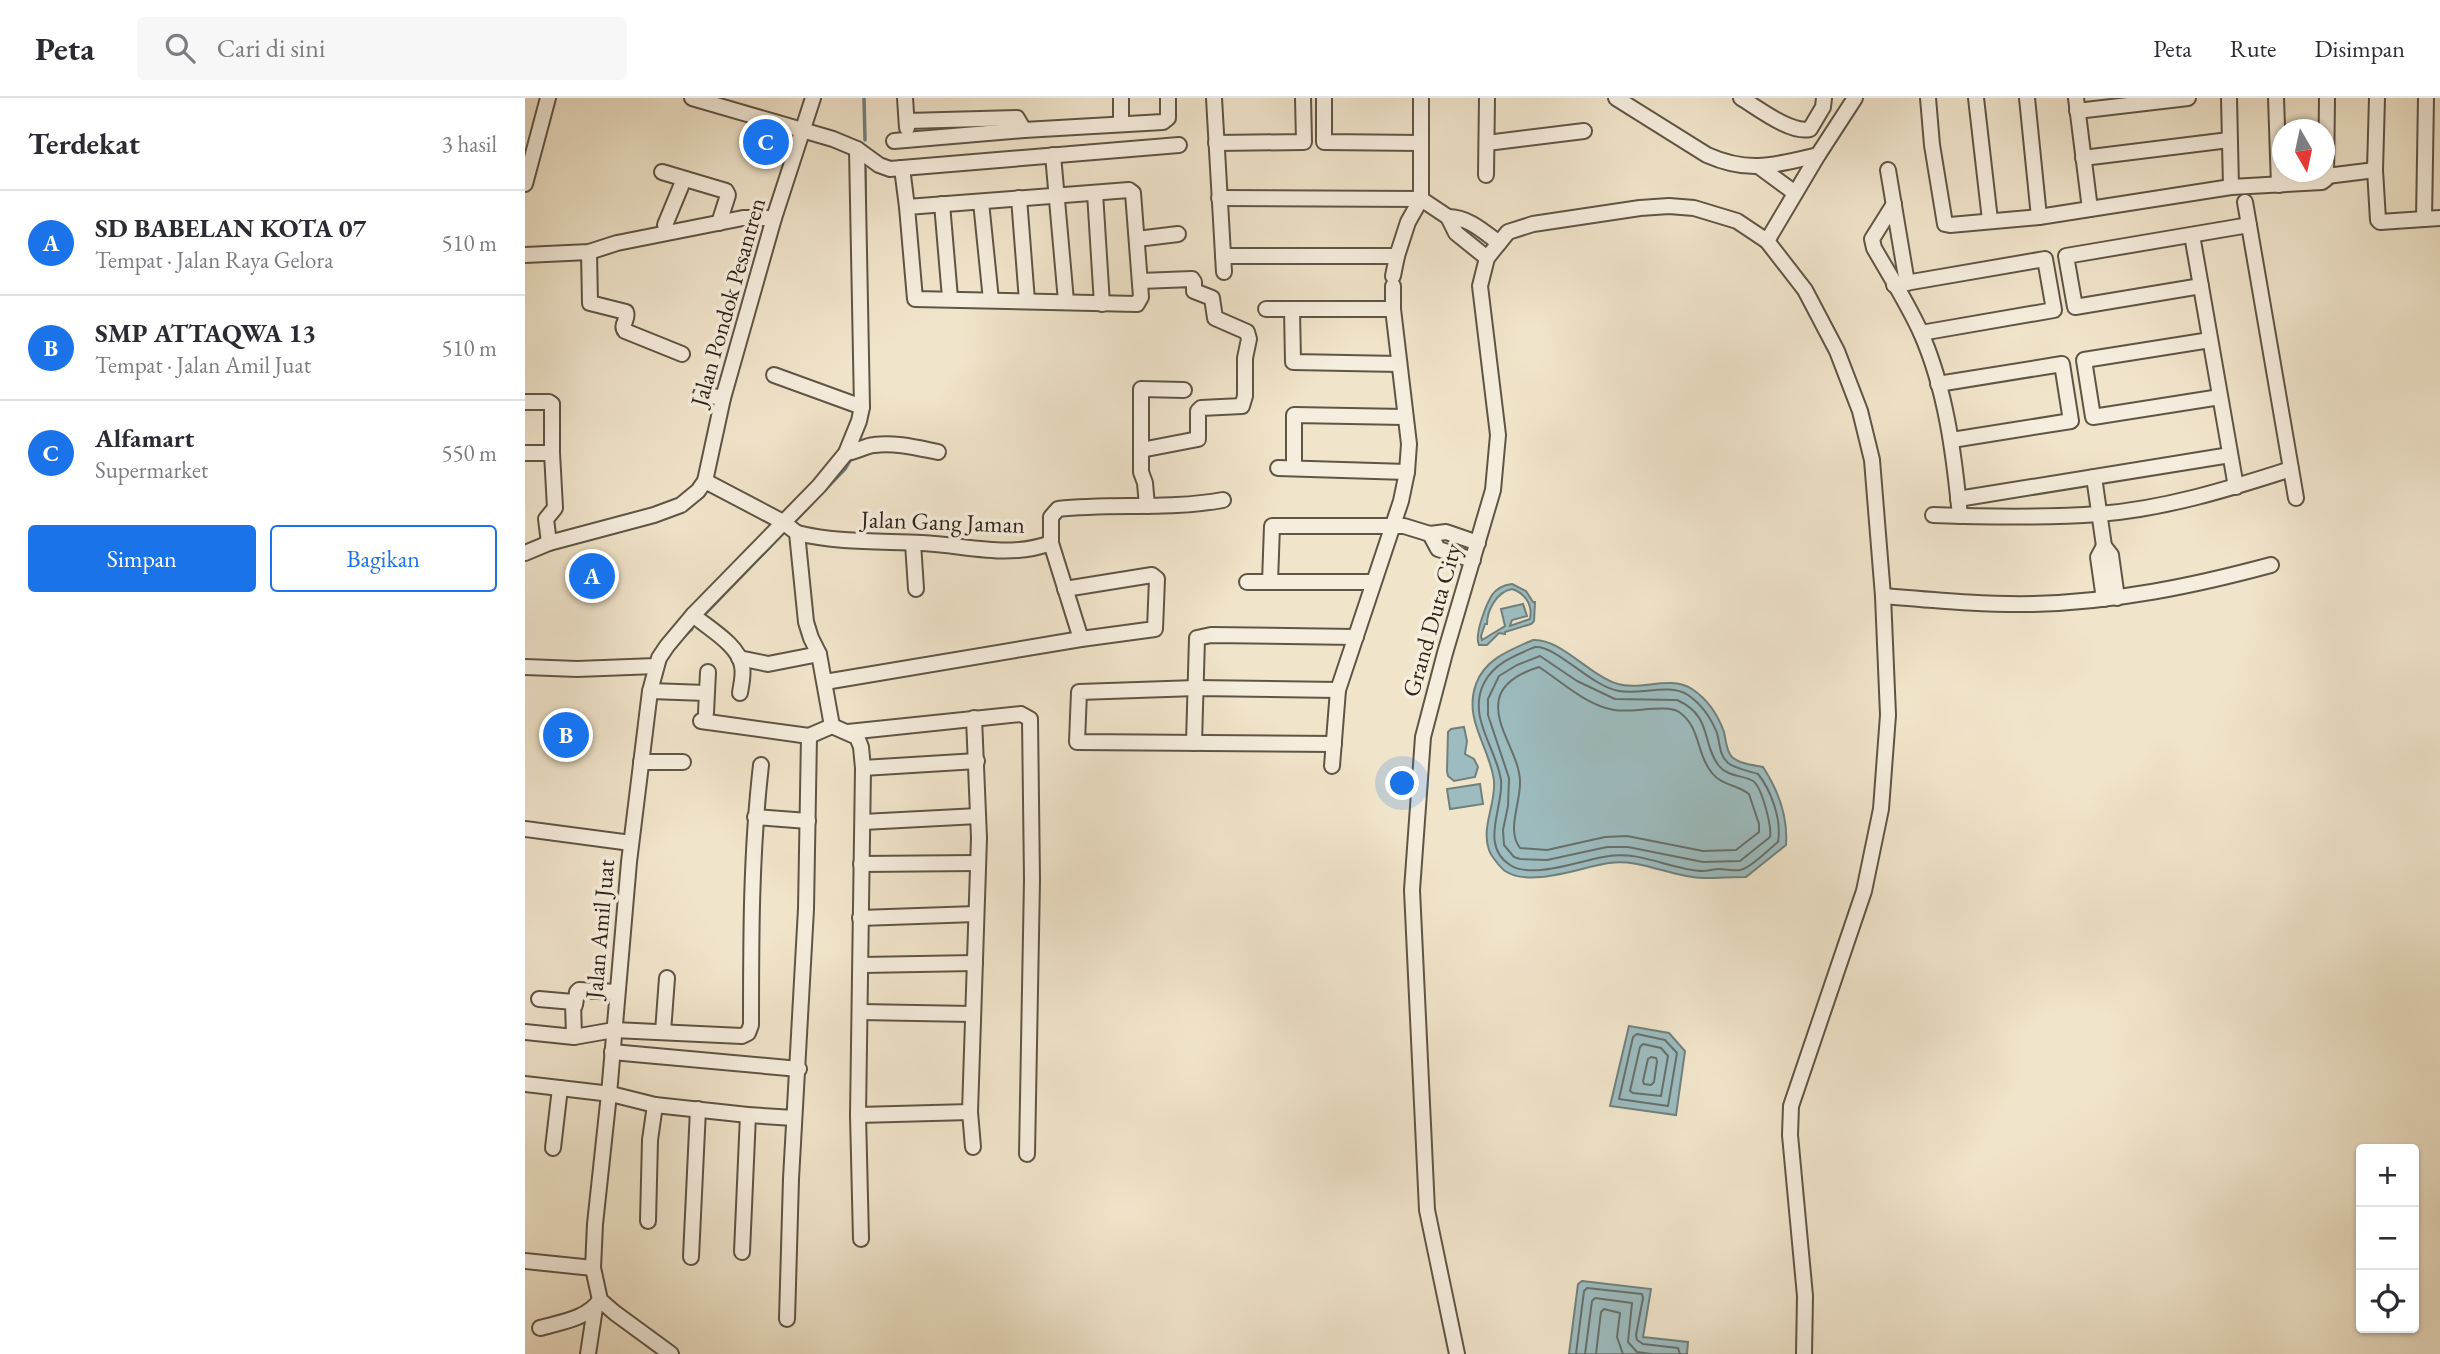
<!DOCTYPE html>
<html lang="id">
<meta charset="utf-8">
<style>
body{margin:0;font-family:"EB Garamond",serif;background:#f7f7f7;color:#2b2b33}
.controls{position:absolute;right:21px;bottom:21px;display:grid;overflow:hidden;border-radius:7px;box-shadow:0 2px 5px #0004}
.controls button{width:63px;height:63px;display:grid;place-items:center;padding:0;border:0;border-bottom:2px solid #e1e1e2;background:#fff;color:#2b2b33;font:35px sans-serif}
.compass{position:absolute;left:1747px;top:21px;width:63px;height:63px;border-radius:50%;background:#fff;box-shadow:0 2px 5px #0004;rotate:171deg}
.you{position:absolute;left:878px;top:686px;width:24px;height:24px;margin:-18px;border:5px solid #fff;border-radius:50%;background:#1a73e8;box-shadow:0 0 0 10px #1a73e833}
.badge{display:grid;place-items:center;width:46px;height:46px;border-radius:50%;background:#1a73e8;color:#fff;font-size:23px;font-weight:700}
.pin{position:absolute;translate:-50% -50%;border:4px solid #fff;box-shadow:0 2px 7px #0006}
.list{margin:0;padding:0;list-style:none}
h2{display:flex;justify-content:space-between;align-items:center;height:91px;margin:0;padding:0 28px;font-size:30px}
h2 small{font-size:23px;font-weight:400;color:#7c7c81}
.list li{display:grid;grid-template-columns:46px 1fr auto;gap:21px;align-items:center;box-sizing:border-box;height:105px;padding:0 28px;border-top:2px solid #e1e1e2}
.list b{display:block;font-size:26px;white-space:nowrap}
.list p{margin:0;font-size:23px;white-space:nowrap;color:#7c7c81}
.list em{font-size:23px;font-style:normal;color:#7c7c81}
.actions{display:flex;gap:14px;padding:21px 28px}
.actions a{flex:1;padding:16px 0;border:2px solid #1a73e8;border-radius:7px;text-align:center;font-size:24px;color:#1a73e8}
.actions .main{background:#1a73e8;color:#fff}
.icon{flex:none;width:38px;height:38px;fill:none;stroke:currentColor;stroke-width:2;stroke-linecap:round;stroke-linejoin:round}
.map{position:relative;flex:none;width:1915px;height:1256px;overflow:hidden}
header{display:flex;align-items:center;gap:42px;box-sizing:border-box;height:98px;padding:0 35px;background:#fff;border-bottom:2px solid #e1e1e2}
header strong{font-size:33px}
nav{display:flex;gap:38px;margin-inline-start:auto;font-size:24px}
.search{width:490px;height:63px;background:#f7f7f7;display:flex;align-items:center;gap:18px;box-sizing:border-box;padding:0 24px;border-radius:7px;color:#7c7c81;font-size:26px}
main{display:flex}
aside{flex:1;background:#fff}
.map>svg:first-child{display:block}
</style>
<header>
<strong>Peta</strong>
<div class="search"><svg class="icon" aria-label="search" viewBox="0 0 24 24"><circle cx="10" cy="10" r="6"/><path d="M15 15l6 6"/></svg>Cari di sini</div>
<nav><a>Peta</a><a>Rute</a><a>Disimpan</a></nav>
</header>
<main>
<aside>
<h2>Terdekat<small>3 hasil</small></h2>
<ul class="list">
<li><span class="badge">A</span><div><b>SD BABELAN KOTA 07</b><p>Tempat · Jalan Raya Gelora</p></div><em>510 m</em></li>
<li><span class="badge">B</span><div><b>SMP ATTAQWA 13</b><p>Tempat · Jalan Amil Juat</p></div><em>510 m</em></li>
<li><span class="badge">C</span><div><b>Alfamart</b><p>Supermarket</p></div><em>550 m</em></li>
</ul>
<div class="actions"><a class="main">Simpan</a><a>Bagikan</a></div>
</aside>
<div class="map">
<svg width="1915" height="1256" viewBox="0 0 1915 1256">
<rect width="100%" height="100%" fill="#f0e4ca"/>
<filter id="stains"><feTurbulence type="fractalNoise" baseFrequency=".00286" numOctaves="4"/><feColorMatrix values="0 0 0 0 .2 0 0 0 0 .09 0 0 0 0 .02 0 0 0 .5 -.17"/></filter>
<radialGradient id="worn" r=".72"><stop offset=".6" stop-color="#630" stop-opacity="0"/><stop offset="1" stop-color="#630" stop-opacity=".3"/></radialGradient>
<g fill="#9dbcbf" stroke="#71807d" stroke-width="2" fill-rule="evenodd">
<path d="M987 486 1001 493 1008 504H1010L1009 523 1006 526 980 534V536L974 535 962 547H954C949 537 961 507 967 497 972 490 979 487 987 486ZM987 491C1000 495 1008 507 1005 521L985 528 987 522 1002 518 998 506 976 511 980 528 957 542 956 538 960 526H962C962 513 971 494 987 491Z"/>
<path d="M1008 542C1035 540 1065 578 1093 586 1117 593 1144 577 1167 591 1182 601 1193 617 1199 634 1201 642 1201 653 1207 659 1215 666 1228 667 1238 669 1253 692 1263 719 1261 747L1221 779C1207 779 1193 780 1179 780 1147 780 1116 760 1084 765 1056 769 1006 790 980 773 975 769 966 758 964 752 956 729 971 706 969 683 965 649 938 622 951 586 960 561 985 552 1008 542Z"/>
<polygon points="939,629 942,643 940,656 949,661 953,669 950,679 929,683 923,678 922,673 923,634 926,631"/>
<polygon points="955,686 958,706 925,711 922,691"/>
<polygon points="1104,928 1144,935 1160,953 1151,1017 1085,1008"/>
<polygon points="1057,1183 1126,1191 1118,1239 1163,1244 1162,1256 1044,1256 1053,1186"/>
</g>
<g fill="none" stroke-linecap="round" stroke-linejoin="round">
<g stroke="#66706c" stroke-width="2">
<path d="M1010 549C1031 547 1067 589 1094 593 1116 597 1144 585 1163 597 1176 606 1186 620 1192 635 1195 645 1194 657 1203 665 1211 671 1224 673 1233 676 1246 692 1257 722 1253 744 1245 750 1225 771 1215 772 1209 773 1201 771 1194 771 1189 771 1183 773 1178 773 1147 772 1116 753 1084 758 1059 761 1008 782 985 767 954 747 979 709 976 682 971 649 942 619 959 585 969 565 991 557 1010 549Z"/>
<path d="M1015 558 1052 583 1090 601 1152 602C1188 618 1176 645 1194 668 1203 679 1218 677 1228 683 1237 689 1247 729 1245 739L1215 763 1178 764 1103 749H1082L1022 762 995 761 989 759 979 747 978 732 983 708 984 680 963 617V601L974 578 992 567Z"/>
<path d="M1014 569C1037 584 1061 607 1089 612 1106 615 1142 606 1154 614 1176 629 1171 656 1187 675 1196 687 1213 687 1224 696L1234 726V734L1211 752 1178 753 1102 738 1080 739 1022 752 995 750C981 732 996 705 995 683 994 655 968 628 974 601 978 583 998 574 1014 569Z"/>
<polygon points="1112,936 1140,942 1152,955 1143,1008 1094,1001 1108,939"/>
<polygon points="1118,946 1136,950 1143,958 1136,998 1108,995 1105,993 1115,949"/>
<polygon points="1126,959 1131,960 1132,963 1129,984 1126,987 1119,986 1118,983 1123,961"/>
<polyline points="1051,1256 1059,1193 1062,1190 1117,1196 1118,1200 1111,1237 1112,1242 1118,1246 1153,1250 1155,1256"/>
<polyline points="1060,1256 1067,1203 1070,1200 1107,1205 1103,1244 1112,1254 1127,1256"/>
<polyline points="1071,1256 1076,1214 1079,1211 1095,1215 1092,1239 1098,1256"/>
</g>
<g stroke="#71807d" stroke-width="3.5">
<polyline points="339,0 340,42"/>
<polyline points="340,118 340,71"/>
<polyline points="267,426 320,371 327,359"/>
<polyline points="179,517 262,431"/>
<polyline points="158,539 167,531"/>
</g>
<g stroke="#5f5545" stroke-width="18">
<g id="minor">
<polyline points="167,0 308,41 332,51 354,67 365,71 654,47"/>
<polyline points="380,0 382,30"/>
<polyline points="689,0 699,174"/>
<polyline points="799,0 799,44 896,45"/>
<path d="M1091 0 1182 57C1225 76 1250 67 1293 57"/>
<path d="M1216 0C1233 10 1266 36 1285 31L1298 9 1299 0"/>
<polyline points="1403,0 1407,47 1420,126 1425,127 1514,119 1565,111"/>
<polyline points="1451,0 1465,122"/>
<polyline points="1502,0 1514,119"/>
<polyline points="1551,0 1565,111 1706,89 1704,0"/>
<polyline points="1751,0 1754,87"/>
<polyline points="1852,0 1850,72 1853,122 1855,124 1899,121"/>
<polyline points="1901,0 1899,121 1915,120"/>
<polyline points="1552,13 1663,0"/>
<polyline points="382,23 492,20 499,32"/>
<polyline points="596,25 596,0"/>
<polyline points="369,43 499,32 638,24 643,20 643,0"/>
<polyline points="691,45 779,44 778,0"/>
<polyline points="962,45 1059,33"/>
<polyline points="528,57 541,203"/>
<polyline points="1558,60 1704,42"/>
<polyline points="377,70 382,109"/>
<polyline points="1236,70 1270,95"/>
<polyline points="1363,72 1382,185"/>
<polyline points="137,74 201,93 203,97 194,125"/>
<polyline points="961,77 962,0"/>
<polyline points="1802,78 1850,72"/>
<polyline points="0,86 23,0"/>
<polyline points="1706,89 1797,84 1801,81 1802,0"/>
<polygon points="604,92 608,95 616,199 612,206 390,201 382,109"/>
<polyline points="570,95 577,206"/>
<polyline points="494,100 502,203"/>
<polyline points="694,100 896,101 923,119 931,135 962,160"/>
<polyline points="456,104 466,202"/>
<polyline points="1720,104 1771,400"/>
<polyline points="417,106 425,200"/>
<path d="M1369 106 1347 141 1349 150C1365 178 1383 206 1396 235 1421 292 1429 356 1435 418"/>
<path d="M923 119C943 119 958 133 974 145"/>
<polyline points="140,127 159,81"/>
<polyline points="1667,137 1711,389"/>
<polyline points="612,141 653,136"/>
<polyline points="1242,143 1280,192 1312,253 1335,313 1347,362 1358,498 1363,617 1356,711 1339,793 1266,1008 1265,1037 1280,1198 1279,1256"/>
<path d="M64 154 65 205 101 214C104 221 95 227 100 233L157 256"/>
<polyline points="0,157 64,154 92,145 218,120 249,120"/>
<polyline points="698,158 872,158"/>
<polyline points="868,178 872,158 883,124 896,101 896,0"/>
<polyline points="615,183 667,181 669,184 669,193 687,200 690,220 722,234 724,241 720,260 720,298 717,308 676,310 673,313 673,341 616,352"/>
<polyline points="1369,187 1520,161 1529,212 1396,235"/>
<polyline points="1676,188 1550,209 1541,158 1724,127"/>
<polyline points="741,211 868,211"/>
<polyline points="767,211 768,264 874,266"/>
<polyline points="1685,242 1559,262 1568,319 1695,299"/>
<polyline points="249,277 337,309"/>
<polyline points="1413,286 1537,266 1546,323 1427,342"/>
<polyline points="176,296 198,300"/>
<polyline points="0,304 24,304 27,306 27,355 0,355"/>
<path d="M321 355C332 354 339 348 349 347 370 344 393 350 413 354"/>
<polyline points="753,370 882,374"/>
<polyline points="769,370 769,317 880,319"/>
<polyline points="1569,379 1579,448 1586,457 1592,500"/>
<polyline points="180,383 258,424 272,435 281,524 286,540 294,556 307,628"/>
<polyline points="1433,401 1705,357"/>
<polyline points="622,408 620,385 616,374 616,291 659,292"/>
<path d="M1408 417C1463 419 1519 420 1574 416 1639 411 1704 391 1766 371"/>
<path d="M272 435C314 445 355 443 397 445 441 447 483 461 526 445V419L533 411C588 405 643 412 698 402"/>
<polyline points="905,436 913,451 948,462"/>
<polyline points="24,445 21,421 30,410 27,355"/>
<polyline points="388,445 391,491"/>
<polyline points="0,455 24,445 129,417 156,407 173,393 180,383 198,300 249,120 288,0"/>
<polyline points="722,484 848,484"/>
<polyline points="745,484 747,428 879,428 905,436 921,434 953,445"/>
<polyline points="540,491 627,477 632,481 630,531 556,541"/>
<path d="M1358 498C1408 502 1458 507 1508 506 1590 504 1668 488 1746 467"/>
<polyline points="1579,501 1573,459 1579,448"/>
<path d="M168 517C183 530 214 547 217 568 219 577 216 587 215 595"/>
<polyline points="214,560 243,566 294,556"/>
<polyline points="0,569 52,571 131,568"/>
<polyline points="300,584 556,541 526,445"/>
<polyline points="125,593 181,595"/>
<polyline points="181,615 183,574"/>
<polyline points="176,623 284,638"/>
<polyline points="323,634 496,616 505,621 507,782 502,1056"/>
<polyline points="669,645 672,540 686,537 831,539"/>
<polyline points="809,646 552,644 554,594 671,590 813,592"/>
<polyline points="116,664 158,664"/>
<polyline points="807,668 813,592 876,403 882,374 884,346 868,211 868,188"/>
<polyline points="338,670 452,663"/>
<polyline points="230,719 283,723"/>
<polyline points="338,724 453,718"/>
<polyline points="0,731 106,745"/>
<polyline points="336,766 452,765"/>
<polyline points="335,820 451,816"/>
<polyline points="337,867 450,865"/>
<polyline points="14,901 48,904 49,939"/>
<polyline points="50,907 52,894 54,892 92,894"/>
<polyline points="335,914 447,916"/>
<path d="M0 934 49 939 89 932 217 938 223 935 226 927C226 840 226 754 236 667"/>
<polyline points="138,934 142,880"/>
<polyline points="87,954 274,971"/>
<polyline points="0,986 86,996 130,1007 223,1017 269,1020"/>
<polyline points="445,1014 448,1049"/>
<polyline points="333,1017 445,1014 454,740 449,620"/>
<polyline points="28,1050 35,990"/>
<polyline points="123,1123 125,1042 130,1007"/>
<polyline points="217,1154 223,1017"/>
<polyline points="166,1159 173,1011"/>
<polyline points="0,1163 68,1170"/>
<polyline points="262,1221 266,1081 281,811 284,638 307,628 332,639 336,649 338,670 333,1017 336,1141"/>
<path d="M15 1230C36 1224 62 1221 75 1202"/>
<polyline points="63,1256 70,1210"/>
<polyline points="146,1256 90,1215 75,1202 68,1170 70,1126 84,996 104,764 125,593 134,560 142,548 168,517 294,388 321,355 334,323 337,309 332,51"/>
<polyline points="932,1256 902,1112 887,792 898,639 920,555 968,392 973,337 955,188 962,160 983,134 1008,126 1115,110 1144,108 1169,110 1212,123 1242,143 1293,57 1330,0"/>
</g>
</g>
<use href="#minor" stroke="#f5eddd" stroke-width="14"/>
</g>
<g text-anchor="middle" stroke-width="7" stroke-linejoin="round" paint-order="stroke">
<g font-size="24" fill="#2f2519" stroke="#f5eddd">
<text transform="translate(203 204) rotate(-74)" y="8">Jalan Pondok Pesantren</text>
<text transform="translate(418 424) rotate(2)" y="8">Jalan Gang Jaman</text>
<text transform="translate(907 522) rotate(-74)" y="8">Grand Duta City</text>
<text transform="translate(75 831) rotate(-85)" y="8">Jalan Amil Juat</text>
</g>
</g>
<rect width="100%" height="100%" filter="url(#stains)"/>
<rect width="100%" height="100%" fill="url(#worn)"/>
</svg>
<div class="controls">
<button>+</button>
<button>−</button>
<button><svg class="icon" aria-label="locate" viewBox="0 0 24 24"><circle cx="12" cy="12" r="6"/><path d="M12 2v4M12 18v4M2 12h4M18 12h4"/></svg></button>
</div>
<svg class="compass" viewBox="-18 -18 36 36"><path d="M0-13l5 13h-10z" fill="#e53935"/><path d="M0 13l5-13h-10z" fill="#7c7c81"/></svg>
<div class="you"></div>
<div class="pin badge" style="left:67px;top:478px">A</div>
<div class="pin badge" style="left:41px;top:637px">B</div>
<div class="pin badge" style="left:241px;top:44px">C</div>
</div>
</main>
